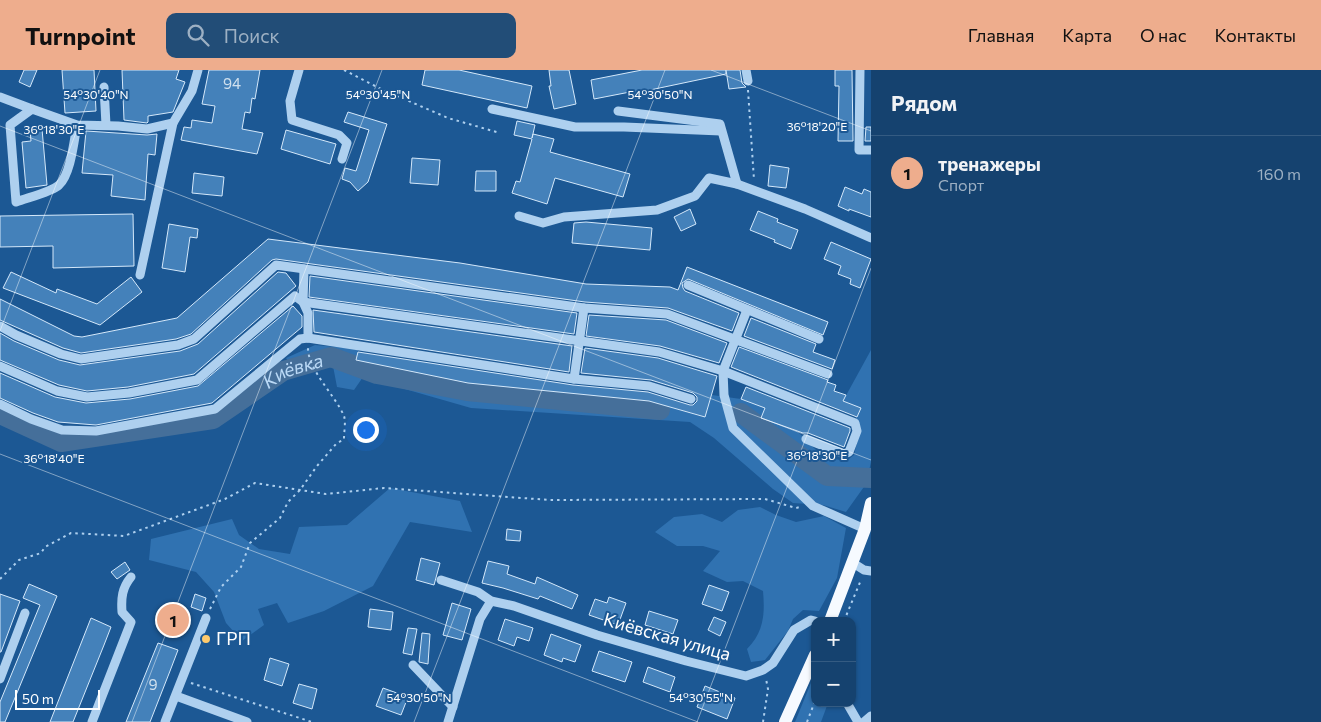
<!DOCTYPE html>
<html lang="ru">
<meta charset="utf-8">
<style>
body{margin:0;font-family:Commissioner,sans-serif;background:#224d77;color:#f1f3f6}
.controls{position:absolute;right:15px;bottom:15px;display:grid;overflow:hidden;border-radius:10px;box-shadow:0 1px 4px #0004}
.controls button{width:45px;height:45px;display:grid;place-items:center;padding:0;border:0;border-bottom:1px solid #345b82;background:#15426f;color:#f1f3f6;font:25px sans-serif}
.scale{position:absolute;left:15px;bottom:12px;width:85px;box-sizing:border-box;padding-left:5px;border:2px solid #fff;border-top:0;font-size:14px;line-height:18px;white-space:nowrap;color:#fff;-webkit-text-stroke:4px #1c5894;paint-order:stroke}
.you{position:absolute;left:365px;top:359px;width:18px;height:18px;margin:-12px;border:4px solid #fff;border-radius:50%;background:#1a73e8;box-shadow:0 0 0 8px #1a73e833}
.badge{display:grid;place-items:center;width:32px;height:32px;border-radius:50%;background:#eead8d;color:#111;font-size:16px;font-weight:700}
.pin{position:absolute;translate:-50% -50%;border:2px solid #fff;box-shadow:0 1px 5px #0006}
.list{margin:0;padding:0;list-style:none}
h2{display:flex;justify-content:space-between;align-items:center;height:65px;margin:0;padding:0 20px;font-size:21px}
h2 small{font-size:16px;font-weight:400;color:#9db0c3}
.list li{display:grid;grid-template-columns:32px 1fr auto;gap:15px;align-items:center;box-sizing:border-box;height:75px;padding:0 20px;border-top:1px solid #345b82}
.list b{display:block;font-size:19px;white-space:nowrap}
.list p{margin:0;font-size:16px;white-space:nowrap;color:#9db0c3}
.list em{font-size:16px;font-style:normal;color:#9db0c3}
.icon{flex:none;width:28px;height:28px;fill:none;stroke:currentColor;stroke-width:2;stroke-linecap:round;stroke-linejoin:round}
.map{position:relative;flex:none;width:871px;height:652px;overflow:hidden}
header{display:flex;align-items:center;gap:30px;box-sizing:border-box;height:70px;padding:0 25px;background:#eead8d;color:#111}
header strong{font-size:24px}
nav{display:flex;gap:28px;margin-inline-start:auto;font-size:18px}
.search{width:350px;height:45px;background:#224d77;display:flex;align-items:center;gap:12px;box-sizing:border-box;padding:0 18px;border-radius:10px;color:#9db0c3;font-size:19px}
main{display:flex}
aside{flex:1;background:#15426f}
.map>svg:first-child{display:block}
</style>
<header>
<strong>Turnpoint</strong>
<div class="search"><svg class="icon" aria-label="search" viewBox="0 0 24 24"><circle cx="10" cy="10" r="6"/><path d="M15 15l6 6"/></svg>Поиск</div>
<nav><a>Главная</a><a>Карта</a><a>О нас</a><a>Контакты</a></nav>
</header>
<main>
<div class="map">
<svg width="871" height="652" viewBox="0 0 871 652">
<rect width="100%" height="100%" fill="#1c5894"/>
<g fill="#3072b1">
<polygon points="315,275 358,279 357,290 468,313 649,331 704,347 712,325 741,329 765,338 762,348 797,361 819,383 845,392 854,385 860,360 856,348 861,338 843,331 871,280 871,392 866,414 846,442 823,435 793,433 773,419 714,368 690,352 471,338 363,307 354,320 337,317 333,296 297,303 286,288"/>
<polygon points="390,418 460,431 472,462 410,452 373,516 324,541 288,553 277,533 258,539 264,555 242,571 226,553 214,522 196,502 149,490 151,469 232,449 239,465 259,479 290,484 299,457 347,455"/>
<path d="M760 437 776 445 796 452 824 446 846 458 837 508 819 541 803 540 793 549 788 561 765 590 751 592 747 579C764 562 765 544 763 521L743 511 727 512 703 501 720 481 703 476H677L655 462 674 447 702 444 722 452 738 440Z"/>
<polygon points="161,538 190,547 185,562 157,553"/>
<polygon points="815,603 815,633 828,633 821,652 795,652"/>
</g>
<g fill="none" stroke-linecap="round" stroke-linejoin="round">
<g stroke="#456f9a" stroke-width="20">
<polyline points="741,343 827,406 871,408"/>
<path id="s1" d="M0 344 61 372 213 349 283 301 331 287 377 304 467 321 660 340"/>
</g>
</g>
<g fill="#4481ba" stroke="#d4e8fa">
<polygon points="24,0 37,0 30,17 19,12"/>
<polygon points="62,0 94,0 96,41 65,43"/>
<polygon points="122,0 179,0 176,9 185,12 173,42 148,46 148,52 147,53 124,50"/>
<polygon points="209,0 260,0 255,29 252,28 250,43 245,42 242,59 263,63 257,84 181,70 184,57 191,58 192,50 212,53 215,36 202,34"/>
<polygon points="425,0 459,0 532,16 527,38 422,15"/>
<polygon points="549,0 569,0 576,34 554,39 549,16 551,16"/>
<polygon points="642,0 726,0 726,4 631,24 630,22 594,29 591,10"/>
<polygon points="726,0 740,0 742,13 746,17 729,19"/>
<polygon points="835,0 852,0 853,71 838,71 839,16 835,16"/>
<polygon points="348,42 387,54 368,112 358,121 350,112 342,109 345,98 356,101 369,60 344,52"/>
<polygon points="517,51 535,55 532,68 533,64 554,69 550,82 630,104 623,127 555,108 547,134 512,123 516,111 520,112 532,69 514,65"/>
<polygon points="866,57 871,57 871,71 865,71"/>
<polygon points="42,59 47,115 26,118 22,72 31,71 30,60"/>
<polygon points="286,60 336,74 330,94 281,79"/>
<polygon points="86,61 147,65 157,64 155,85 148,84 145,130 111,126 113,105 82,103"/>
<polygon points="412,88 440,90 438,115 410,113"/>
<polygon points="770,95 789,98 786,118 768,116"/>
<polygon points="476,101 496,101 496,121 475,121"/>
<polygon points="194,103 224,107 222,126 192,123"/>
<polygon points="845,117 862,124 864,119 871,122 871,147 849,139 849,141 838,136"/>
<polygon points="690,139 696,154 681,161 674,147"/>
<polygon points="758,141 778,149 777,152 798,160 791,179 774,172 775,170 750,160"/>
<polygon points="133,144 134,196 53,198 53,176 0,177 0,146"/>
<polygon points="586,152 652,158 650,180 572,173 574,153"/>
<polygon points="169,154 198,159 197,168 190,167 185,202 162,198"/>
<polygon points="268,169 460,193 586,214 670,217 678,220 687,197 828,252 823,265 688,209 682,213 683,218 685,221 739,243 732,261 668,238 585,232 276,189 272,190 191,264 176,269 81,283 63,278 0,250 0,229 74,266 82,267 177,248"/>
<polygon points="831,172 871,189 860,218 850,214 851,209 838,204 841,196 824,189"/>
<polygon points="11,202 56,223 57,219 97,234 131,207 142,222 100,255 3,218"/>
<polygon points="278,202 286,203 296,216 194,304 128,317 87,321 59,315 0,290 0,263 14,271 59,290 80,295 180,281 198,274"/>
<polygon points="310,206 577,243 574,264 309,227"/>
<polygon points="293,236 302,246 302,257 212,333 96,355 58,352 33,343 0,328 0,303 55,327 86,333 130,329 198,316"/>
<polygon points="313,240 572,276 569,302 314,262"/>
<polygon points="589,245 666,250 727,273 719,293 660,276 586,266"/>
<polygon points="751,248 816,274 813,282 835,290 832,299 744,266"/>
<polygon points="739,277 828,310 827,312 836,315 834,321 846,325 843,331 861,338 857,347 731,297"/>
<polygon points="585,278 658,288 717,306 705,347 649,331 468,313 356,290 358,282 573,315 648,322 690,335 693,335 697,331 697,327 693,323 651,310 581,303"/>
<polygon points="746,317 850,358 850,361 844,377 808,363 803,363 761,348 765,338 741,329"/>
<polygon points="507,459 521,461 520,471 506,470"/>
<polygon points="421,488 440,493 434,515 416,510"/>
<polygon points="488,491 509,496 507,504 535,514 537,507 578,525 572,539 540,526 538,529 503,518 482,513"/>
<polygon points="125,492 130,500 117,509 111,502"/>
<polygon points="29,514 57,526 5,652 0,652 0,632 40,535 23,528"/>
<polygon points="709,515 729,522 722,541 702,534"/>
<polygon points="0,524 20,531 1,582 0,582"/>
<polygon points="195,524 206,528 202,541 191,537"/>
<polygon points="609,527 626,533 618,555 589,545 595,529 607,533"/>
<polygon points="452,533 471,539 462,570 443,565"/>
<polygon points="370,539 393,542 391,560 368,557"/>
<polygon points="649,541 678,550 673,564 645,555"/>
<polygon points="714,547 726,552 720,566 708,560"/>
<polygon points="91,548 111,557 104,575 73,652 50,652"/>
<polygon points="505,549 533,558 529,571 517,567 514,576 498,570"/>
<polygon points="408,558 417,559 412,585 403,583"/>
<polygon points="422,563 430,564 428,594 419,592"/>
<polygon points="551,564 581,575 575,592 563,588 562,592 544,585"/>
<polygon points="158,573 178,580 170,601 150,652 126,652"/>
<polygon points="599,581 632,592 625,612 592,601"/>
<polygon points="270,588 289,594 282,616 264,610"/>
<polygon points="648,597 675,607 670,622 643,612"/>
<polygon points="299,614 317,619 312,639 293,633"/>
<polygon points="705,616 735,628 727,649 697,637"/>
<polygon points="383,618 408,627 401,645 376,636"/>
</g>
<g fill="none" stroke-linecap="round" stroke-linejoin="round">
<g stroke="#aed0ef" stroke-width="2" stroke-dasharray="2.5 4" stroke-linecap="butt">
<polyline points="344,0 381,19 448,48 500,63"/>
<polyline points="748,20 754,110"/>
<polyline points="0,509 19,490 41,483 45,477 71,463 124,466 225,429 255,413 326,424 384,418 550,430 765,429 796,438 800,437"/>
<path d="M210 539 221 517 241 497 250 473 280 448 288 432 300 420 317 396 336 374 344 369C344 362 346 352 344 346 335 325 308 300 308 278"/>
<polyline points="844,551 861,510"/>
<polyline points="191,613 312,652"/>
<polyline points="763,652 768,619 766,609"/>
<polyline points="807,652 815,631"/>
</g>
<g stroke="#aed0ef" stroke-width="9">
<polyline points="299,0 290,31 292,50 339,65 347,73 342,89"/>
<polyline points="746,0 748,11"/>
<polyline points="860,0 859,80 871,80"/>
<polyline points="104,17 106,55"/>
<polyline points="0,27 32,39"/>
<polyline points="492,39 575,57 624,57 721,61"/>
<path d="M77 55C74 70 71 104 59 115 52 122 26 128 16 132L10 55 32 39 77 55 118 56 147 59 173 53 192 21 198 0"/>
<polyline points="737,114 805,139 871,168"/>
<polyline points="519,146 543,153 564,147 657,140 695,126 709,108 737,114 720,54 618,41"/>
<polyline points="304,199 303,232 308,243 308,268"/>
<polyline points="140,205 173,53"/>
<polyline points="688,215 819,269"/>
<polyline points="747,240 723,301 724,325 733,358 813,436 865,459"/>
<polyline points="0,256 16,265 61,284 81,289 178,275 194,269 276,195 584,238 667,244 828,304"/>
<polyline points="0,296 57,321 87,327 129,323 197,310 295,226 303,232 659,282 723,301 855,353 857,361 849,382 844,384 806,369"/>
<polyline points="574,309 584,238"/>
<polyline points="0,334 31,349 62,360 96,361 215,339 300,269 308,268 574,309 649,316 691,329"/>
<polyline points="853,493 864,500 871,501"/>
<polyline points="441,510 478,522 491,531 514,536 597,565 686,591 746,606 763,600 773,593 794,560 811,550 815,551"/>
<polyline points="413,595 453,637"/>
<polyline points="0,609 25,543"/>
<polyline points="176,626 247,652"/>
<polyline points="847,633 858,652"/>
<path d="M92 652 131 552 122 542C121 528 122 518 131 507"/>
<polyline points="165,652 206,548"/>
<polyline points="448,652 480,549 491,531"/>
<polyline points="864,652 871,646"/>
</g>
<g stroke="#f6faff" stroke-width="12">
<polyline points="830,551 865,459 871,433"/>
<polyline points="785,652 815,585"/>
</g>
</g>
<path fill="none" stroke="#fff" stroke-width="1" stroke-opacity="0.45" d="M711 0 871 61M0 56 871 390M0 261 100 0M0 384 698 652M132 652 382 0M414 652 665 0M697 652 871 198"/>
<circle fill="#ffca6c" stroke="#1c5894" stroke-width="2" cx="206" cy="569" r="5"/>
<g text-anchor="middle" stroke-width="4" stroke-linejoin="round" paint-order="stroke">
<g font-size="15" fill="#d0e0ee">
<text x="232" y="19">94</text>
<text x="153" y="620">9</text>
</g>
<g font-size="18" fill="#fff" stroke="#1c5894">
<text transform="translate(667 567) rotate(16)" y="6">Киёвская улица</text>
</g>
<g font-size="18" fill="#fff" stroke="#1c5894" text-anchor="start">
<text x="216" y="575">ГРП</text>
</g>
<g font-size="19" font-style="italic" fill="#bad9f6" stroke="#1c5894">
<text dy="7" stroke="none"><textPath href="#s1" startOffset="315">Киёвка</textPath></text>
</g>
</g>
<g font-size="12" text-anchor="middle" fill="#fff" stroke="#1c5894" stroke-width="4" stroke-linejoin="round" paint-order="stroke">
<text x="96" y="29">54°30'40"N</text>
<text x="378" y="29">54°30'45"N</text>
<text x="660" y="29">54°30'50"N</text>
<text x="817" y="61">36°18'20"E</text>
<text x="54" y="64">36°18'30"E</text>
<text x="817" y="390">36°18'30"E</text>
<text x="54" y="393">36°18'40"E</text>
<text x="419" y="632">54°30'50"N</text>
<text x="701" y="632">54°30'55"N</text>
</g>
</svg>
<div class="controls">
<button>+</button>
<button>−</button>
</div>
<div class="scale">50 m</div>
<div class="you"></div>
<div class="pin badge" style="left:173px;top:550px">1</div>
</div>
<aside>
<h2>Рядом<small></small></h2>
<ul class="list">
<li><span class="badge">1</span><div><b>тренажеры</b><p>Спорт</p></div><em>160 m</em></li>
</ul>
</aside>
</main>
